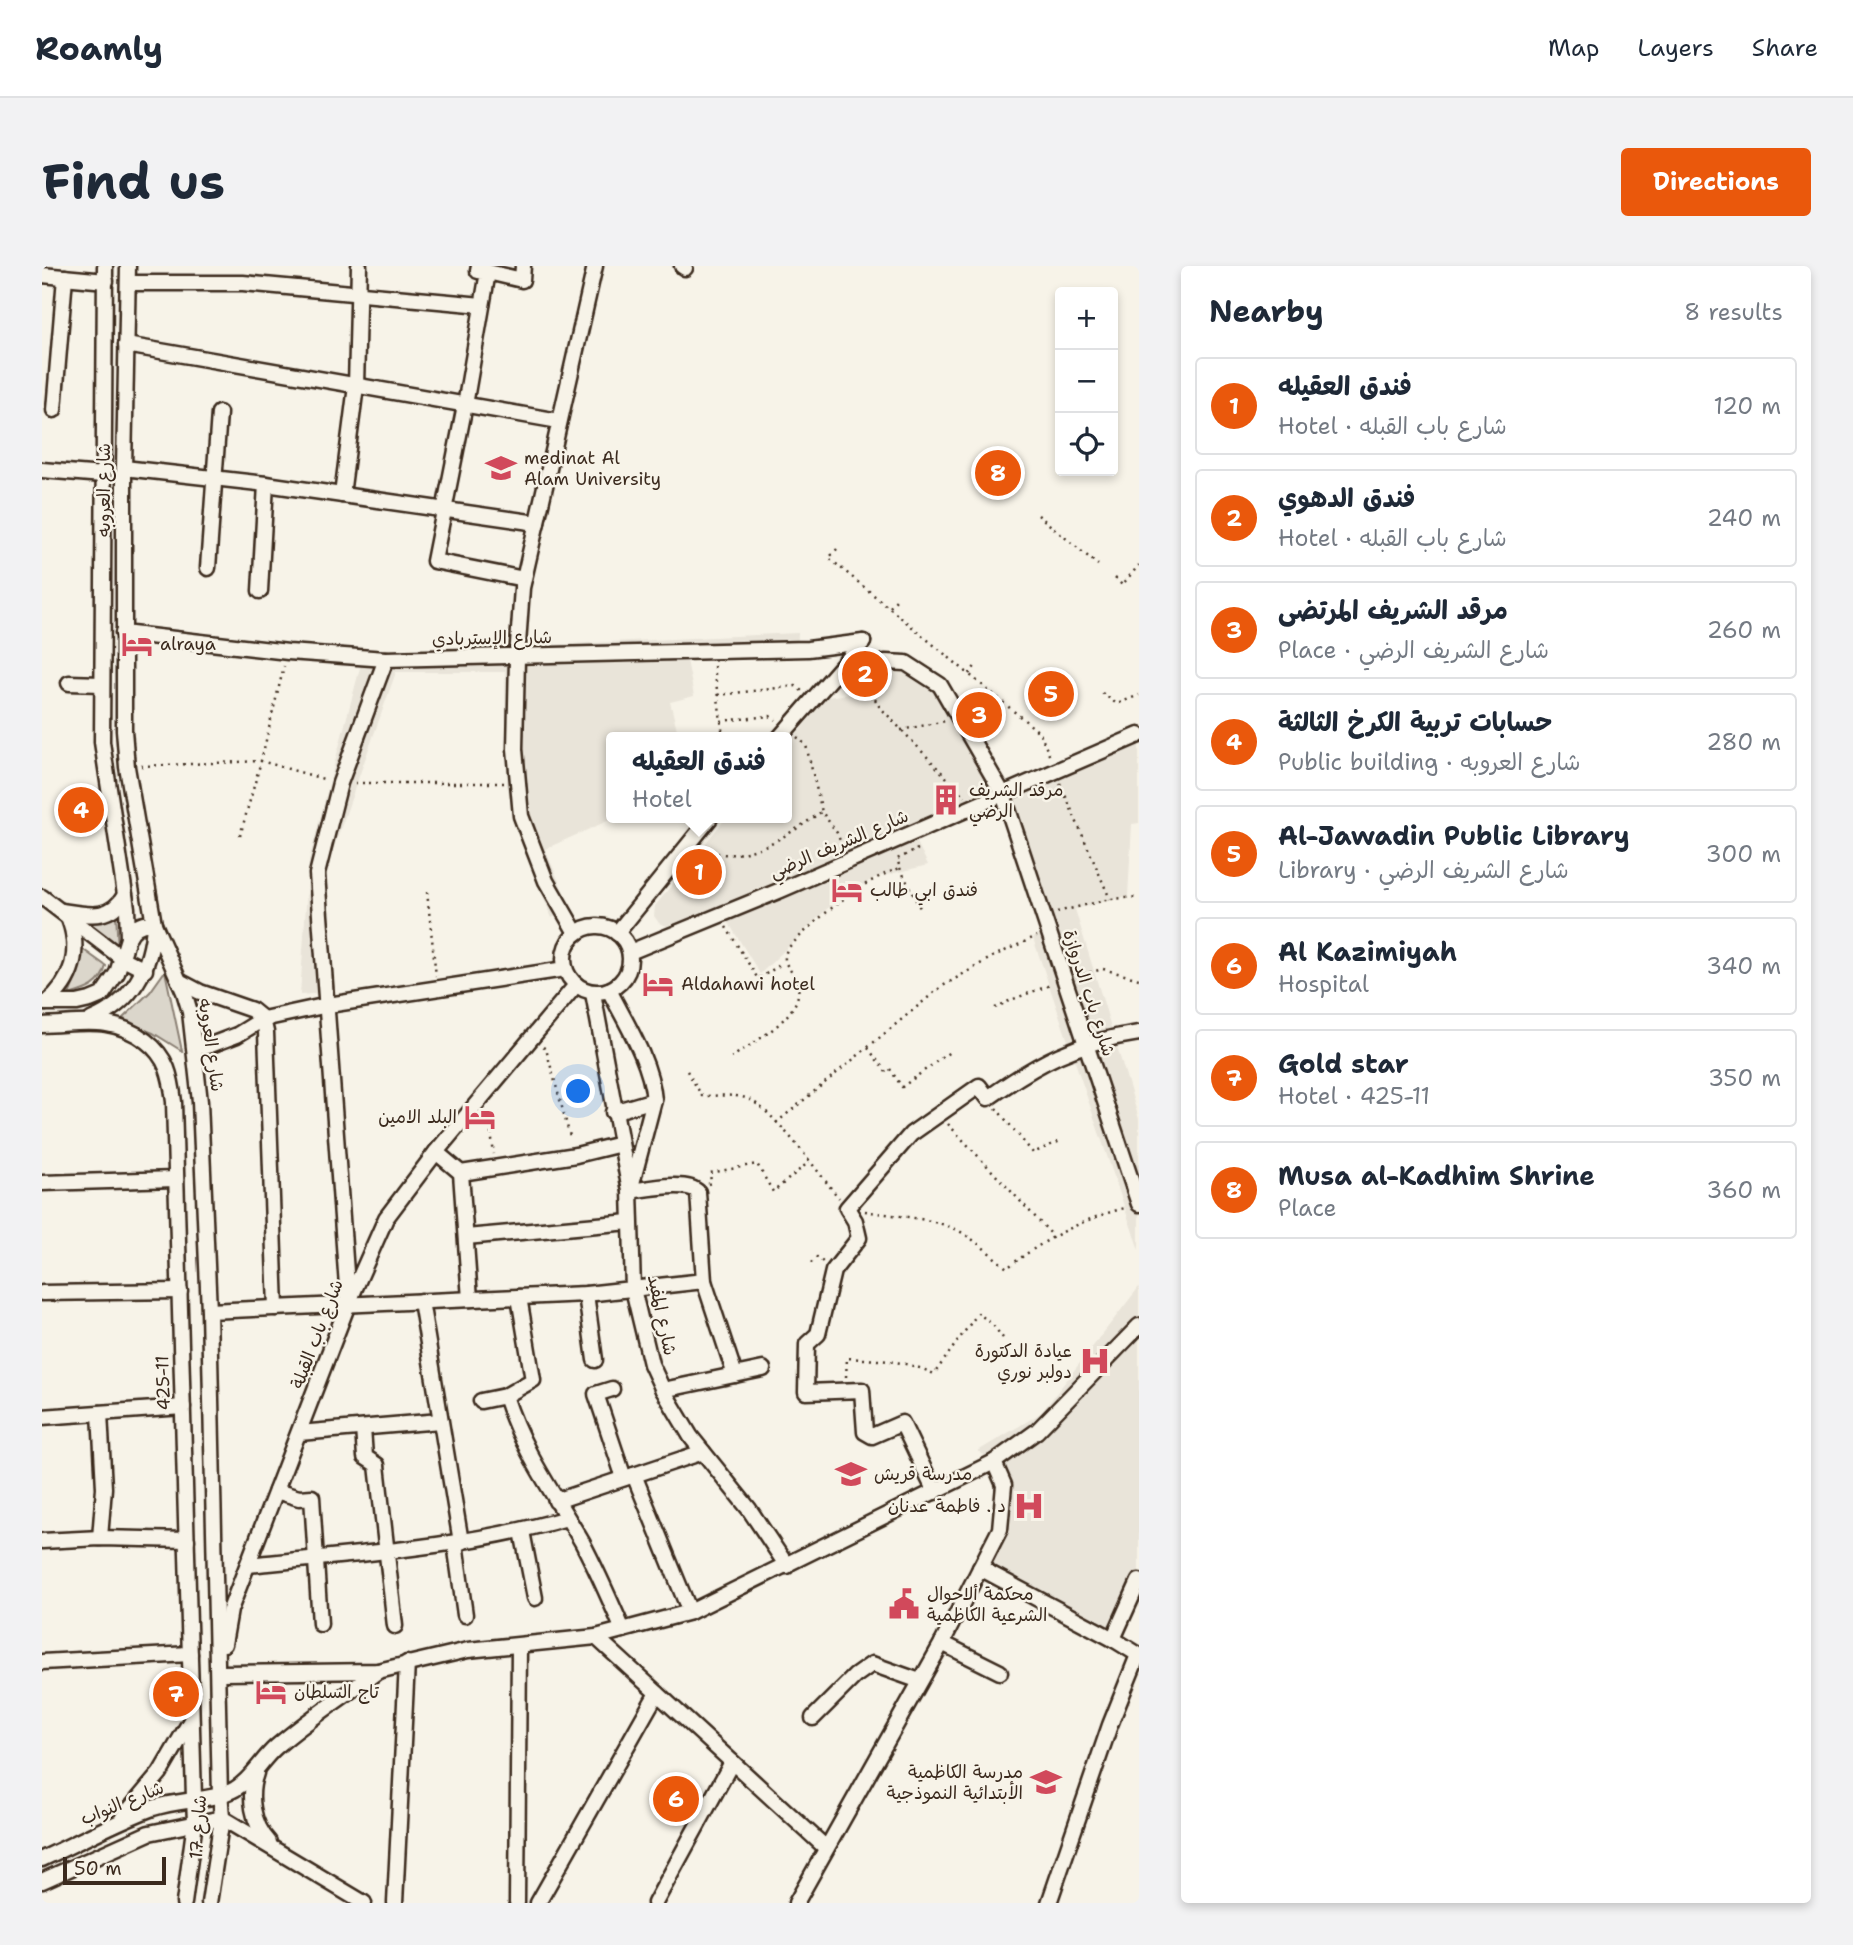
<!DOCTYPE html>
<meta charset="utf-8">
<style>
body{margin:0;font-family:"Shantell Sans","Playpen Sans Arabic",sans-serif;background:#f2f2f3;color:#1f2937}
.controls{position:absolute;right:21px;top:21px;display:grid;overflow:hidden;border-radius:7px;box-shadow:0 4px 10px #0003}
.controls button{width:63px;height:63px;display:grid;place-items:center;padding:0;border:0;border-bottom:2px solid #e0e1e3;background:#fff;color:#1f2937;font:35px sans-serif}
.scale{position:absolute;left:21px;bottom:18px;width:103px;box-sizing:border-box;padding-left:7px;border:4px solid #3b2a1e;border-top:0;font-size:19px;line-height:24px;white-space:nowrap;color:#3b2a1e;-webkit-text-stroke:5px #f7f3e8;paint-order:stroke}
.you{position:absolute;left:537px;top:826px;width:24px;height:24px;margin:-18px;border:5px solid #fff;border-radius:50%;background:#1a73e8;box-shadow:0 0 0 10px #1a73e833}
.badge{display:grid;place-items:center;width:46px;height:46px;border-radius:50%;background:#ea580c;color:#fff;font-size:23px;font-weight:700}
.pin{position:absolute;translate:-50% -50%;border:4px solid #fff;box-shadow:0 2px 7px #0006}
.popup{position:absolute;left:564px;top:466px;width:186px;height:91px;box-sizing:border-box;display:grid;place-content:center;border-radius:7px;background:#fff;filter:drop-shadow(0 2px 5px #0005);font-size:23px;white-space:nowrap;color:#747a83}
.popup b{font-size:26px;color:#1f2937}
.popup::after{content:'';position:absolute;left:50%;top:100%;margin-left:-14px;border:14px solid transparent;border-top-color:#fff}
.list{margin:0;padding:0;list-style:none}
h2{display:flex;justify-content:space-between;align-items:center;height:91px;margin:0;padding:0 28px;font-size:30px}
h2 small{font-size:23px;font-weight:400;color:#747a83}
.list li{display:grid;grid-template-columns:46px 1fr auto;gap:21px;align-items:center;box-sizing:border-box;height:98px;margin:0 14px 14px;padding:0 14px;border:2px solid #e0e1e3;border-radius:7px}
.list b{display:block;font-size:26px;white-space:nowrap}
.list p{margin:0;font-size:23px;white-space:nowrap;color:#747a83}
.list em{font-size:23px;font-style:normal;color:#747a83}
.icon{flex:none;width:38px;height:38px;fill:none;stroke:currentColor;stroke-width:2;stroke-linecap:round;stroke-linejoin:round}
.map{position:relative;flex:none;width:1097px;height:1637px;overflow:hidden;border-radius:7px}
header{display:flex;align-items:center;gap:42px;box-sizing:border-box;height:98px;padding:0 35px;background:#fff;border-bottom:2px solid #e0e1e3}
header strong{font-size:33px}
nav{display:flex;gap:38px;margin-inline-start:auto;font-size:24px}
.intro{display:flex;align-items:center;justify-content:space-between;box-sizing:border-box;height:168px;padding:0 42px}
h1{margin:0;font-size:49px}
.button{padding:18px 32px;border-radius:7px;background:#ea580c;color:#fff;font-size:24px;font-weight:700}
main{display:flex;gap:42px;padding:0 42px}
aside{flex:1;background:#fff;border-radius:7px;box-shadow:0 4px 10px #0003}
.map>svg:first-child{display:block}
</style>
<header>
<strong>Roamly</strong>
<nav><a>Map</a><a>Layers</a><a>Share</a></nav>
</header>
<div class="intro"><h1>Find us</h1><a class="button">Directions</a></div>
<main>
<div class="map">
<svg width="1097" height="1637" viewBox="0 0 1097 1637">
<rect width="100%" height="100%" fill="#f7f3e8"/>
<filter id="ink" filterUnits="userSpaceOnUse"><feTurbulence type="fractalNoise" baseFrequency=".0143" numOctaves="2"/><feDisplacementMap in="SourceGraphic" scale="14" xChannelSelector="R" yChannelSelector="G"/><feConvolveMatrix kernelMatrix="1 2 1 2 8 2 1 2 1" color-interpolation-filters="sRGB"/></filter>
<g filter="url(#ink)">
<g fill="#e9e4d9">
<polygon points="756,367 755,387 645,394 652,430 628,436 637,471 570,471 570,552 572,552 503,583 528,641 510,652 480,578 465,520 463,406 354,406 280,615 293,726 258,729 267,594 323,383 360,386"/>
<polygon points="851,396 889,420 952,522 953,527 869,564 886,599 832,612 786,642 718,708 677,641 625,660 617,657 612,650 613,640 684,552 744,552 745,480 785,431 815,427 827,422"/>
<polygon points="1097,469 1097,557 1090,558 1086,630 1033,643 1097,853 1097,984 991,672 1006,664 1005,649 968,525"/>
<polygon points="1097,1021 1097,1329 1071,1373 938,1302 958,1263 962,1219 952,1196 936,1185 999,1147"/>
</g>
<g fill="#dbd6cb" stroke="#8b8074" stroke-width="2">
<polygon points="74,646 76,684 34,651"/>
<path d="M39 682 64 700C59 720 44 724 27 729L35 709Z"/>
<polygon points="123,705 140,785 111,767 79,754 108,726"/>
</g>
<g fill="none" stroke-linecap="round" stroke-linejoin="round">
<g stroke="#3b2a1e" stroke-width="19">
<g id="minor">
<polyline points="86,0 82,202 82,464 85,501 112,658 142,726 148,746 158,836 167,1045 178,1530"/>
<polyline points="437,0 436,5 446,6 423,139 392,295 482,313"/>
<polyline points="640,0 643,2"/>
<polyline points="446,6 480,14 481,0"/>
<polyline points="0,9 64,15"/>
<polyline points="87,17 201,17 440,39"/>
<polyline points="84,79 517,155"/>
<polyline points="12,144 23,11"/>
<polyline points="82,202 224,218 495,257"/>
<polyline points="0,204 61,209"/>
<polyline points="300,229 314,120 317,0"/>
<polyline points="166,302 177,147"/>
<polyline points="218,325 224,218"/>
<polyline points="81,367 246,386 344,393 766,383 821,376"/>
<polyline points="843,396 864,397 898,419 961,528 1097,938"/>
<polyline points="27,417 59,418"/>
<polyline points="738,471 821,376"/>
<polyline points="0,631 81,693 103,704"/>
<path d="M20 645C46 649 68 655 83 629"/>
<circle cx="555" cy="693" r="33"/>
<polyline points="534,667 504,615 479,550 473,483 475,392 480,322 553,0"/>
<polyline points="575,667 668,552"/>
<polyline points="588,686 739,624 1097,469"/>
<polyline points="137,715 158,726 210,744 221,753 224,766 234,1042"/>
<path d="M567 724C584 757 609 796 612 834L588 925C604 923 645 914 656 926L662 1015 693 1109"/>
<polyline points="551,727 588,925 591,1023 609,1098 621,1124 649,1171 707,1243 745,1300"/>
<polyline points="0,737 35,737 48,734 60,729 75,707 86,672 85,642 60,476 63,0"/>
<path d="M4 737C31 715 39 685 27 653"/>
<path d="M49 754C90 737 110 701 112 658 100 656 91 661 86 672"/>
<path d="M0 759C39 758 70 749 104 775 125 791 129 810 132 836L152 1532 153 1556 142 1637"/>
<polyline points="153,781 166,780 195,769 221,753 286,739 523,703"/>
<polyline points="571,846 612,834"/>
<polyline points="394,886 419,907 428,1033"/>
<polyline points="419,907 534,889 579,878"/>
<polyline points="0,917 134,913"/>
<polyline points="424,971 588,956"/>
<polyline points="0,1027 138,1025"/>
<polyline points="544,1028 553,1094"/>
<polyline points="306,1034 275,608 298,517 344,393"/>
<polyline points="379,1035 419,1276"/>
<polyline points="167,1045 544,1028 662,1015"/>
<polyline points="570,1123 554,1128 582,1212"/>
<polyline points="621,1124 721,1103"/>
<polyline points="463,1130 491,1114 477,1031"/>
<path d="M439 1135 463 1130C481 1186 511 1226 540 1276 555 1304 568 1334 581 1364"/>
<polyline points="58,1147 62,1222 58,1272"/>
<polyline points="0,1151 141,1141"/>
<polyline points="321,1162 323,1191 335,1199 353,1360"/>
<polyline points="257,1167 398,1155"/>
<polyline points="592,1209 648,1346"/>
<polyline points="234,1225 257,1232 270,1231 278,1358"/>
<path d="M893 1226 860 1157 830 1170 823 1166 820 1124 764 1126 765 1078 776 1068 791 1005 817 972 813 955 805 942 869 868 937 820 946 832C997 796 1034 776 1097 767"/>
<polyline points="514,1235 661,1186"/>
<polyline points="480,1265 493,1332"/>
<polyline points="0,1275 58,1272 145,1274"/>
<polyline points="413,1277 423,1349"/>
<path d="M206 1299C313 1288 422 1282 525 1252"/>
<polyline points="938,1302 1071,1373 1097,1389"/>
<polyline points="554,1371 784,1582"/>
<polyline points="1071,1373 1097,1315"/>
<polyline points="900,1377 958,1406"/>
<polyline points="182,1378 188,1344 306,1038 344,952 394,886 534,719"/>
<polyline points="0,1396 148,1388"/>
<polyline points="180,1407 336,1405 426,1384 554,1371 648,1346 952,1196 995,1165 1097,1060"/>
<polyline points="771,1452 813,1410 830,1398 878,1415"/>
<path d="M214 1507C206 1529 210 1558 227 1576"/>
<polyline points="81,1551 118,1507 149,1454"/>
<path d="M0 1593C37 1576 73 1556 111 1542 138 1533 172 1535 193 1523 211 1512 219 1494 234 1481 266 1453 302 1430 336 1405"/>
<polyline points="0,1615 107,1567 180,1552 322,1637"/>
<polyline points="167,1637 180,1552 178,1524"/>
<polyline points="353,1637 365,1397"/>
<polyline points="475,1637 477,1380"/>
<polyline points="496,1637 615,1427"/>
<polyline points="613,1637 690,1496"/>
<polyline points="754,1637 900,1377 958,1263 962,1219 952,1196"/>
<polyline points="1007,1637 1068,1459 1096,1389"/>
</g>
</g>
<g stroke="#3b2a1e" stroke-width="2.5" stroke-dasharray="2 5" stroke-linecap="butt">
<polyline points="996,249 1056,299"/>
<polyline points="795,283 787,292 998,467 1008,491"/>
<polyline points="1073,312 1080,319 1097,299"/>
<polyline points="848,341 854,334"/>
<polyline points="672,400 681,471"/>
<polyline points="927,408 935,398"/>
<polyline points="826,421 837,440 923,531"/>
<polyline points="1060,427 1075,438 1097,429"/>
<polyline points="676,429 754,420 761,426"/>
<polyline points="679,455 728,450 734,454"/>
<polyline points="859,464 904,455"/>
<polyline points="755,471 764,479 780,546 795,567 801,582"/>
<polyline points="99,500 219,495 285,514"/>
<polyline points="313,517 463,517"/>
<polyline points="1018,517 1068,633"/>
<polyline points="198,570 219,495 242,400"/>
<path d="M662 582C697 603 750 567 779 546"/>
<polyline points="858,602 879,644"/>
<polyline points="385,626 394,710"/>
<polyline points="1015,646 1068,633 1097,631"/>
<polyline points="684,661 716,713 741,697"/>
<polyline points="1034,710 1061,703 1097,713"/>
<polyline points="953,742 969,734 1011,718"/>
<polyline points="501,781 504,783 529,874"/>
<polyline points="826,782 844,806 848,803 860,821 909,785"/>
<path d="M689 792C710 777 766 748 755 716 750 702 737 698 746 682 778 650 815 617 858 602L855 593 875 584 874 579"/>
<path d="M645 805 660 830C673 830 691 828 704 832 732 843 776 907 797 932"/>
<polyline points="954,842 991,887 1018,875"/>
<polyline points="442,848 447,853 452,888"/>
<polyline points="734,857 899,721 952,690 995,670"/>
<polyline points="906,858 1011,970"/>
<polyline points="666,918 669,917 668,907 715,898 731,926 767,896"/>
<path d="M823 945C851 950 884 951 911 962 931 971 948 988 965 1002 1000 975 1039 953 1083 942"/>
<polyline points="769,997 775,991 782,997"/>
<path d="M804 1111 805 1092C836 1094 864 1094 892 1108L936 1047 950 1058 961 1072"/>
</g>
<use href="#minor" stroke="#f7f3e8" stroke-width="14"/>
</g>
</g>
<defs>
<g id="university-bare" transform="scale(2.415)"><path d="M0-5L7-2L0 1L-7-2ZM-4 1L0 2.5L4 1V4Q0 6-4 4Z" fill="#d1495b" stroke="#f7f3e8" stroke-width="2.5" paint-order="stroke"/></g>
<g id="hotel-bare" transform="scale(2.415)"><path d="M-6-4.5h1.5V1H6V5H4.5V3h-9V5H-6ZM-4 0a1.8 1.8 0 1 1 3.6 0ZM.5 0V-2.5h3Q6-2.5 6 0Z" fill="#d1495b" stroke="#f7f3e8" stroke-width="2.5" paint-order="stroke"/></g>
<g id="building-bare" transform="scale(2.415)"><path d="M-4-6H4V6H1V3H-1V6H-4ZM-2.5-4.3h1.7v1.8h-1.7ZM.8-4.3h1.7v1.8H.8ZM-2.5-1h1.7V.8h-1.7ZM.8-1h1.7V.8H.8Z" fill="#d1495b" stroke="#f7f3e8" stroke-width="2.5" paint-order="stroke"/></g>
<g id="hospital-bare" transform="scale(2.415)"><path d="M-5-5h3v3.5h4V-5h3V5h-3V1.5h-4V5h-3Z" fill="#d1495b" stroke="#f7f3e8" stroke-width="2.5" paint-order="stroke"/></g>
<g id="school-bare" transform="scale(2.415)"><path d="M0-5L7-2L0 1L-7-2ZM-4 1L0 2.5L4 1V4Q0 6-4 4Z" fill="#d1495b" stroke="#f7f3e8" stroke-width="2.5" paint-order="stroke"/></g>
<g id="civic-bare" transform="scale(2.415)"><path d="M-.6-6.5H3V-4.5H.6V-3L4-1V1h2V6H-6V1h2V-1L-.6-3ZM-1.2 2.5V6h2.4V2.5Z" fill="#d1495b" stroke="#f7f3e8" stroke-width="2.5" paint-order="stroke"/></g>
</defs>
<g fill-rule="evenodd">
<use href="#university-bare" x="459" y="202"/>
<use href="#hotel-bare" x="95" y="378"/>
<use href="#building-bare" x="904" y="534"/>
<use href="#hotel-bare" x="805" y="624"/>
<use href="#hotel-bare" x="616" y="718"/>
<use href="#hotel-bare" x="438" y="851"/>
<use href="#hospital-bare" x="1053" y="1095"/>
<use href="#school-bare" x="809" y="1208"/>
<use href="#hospital-bare" x="987" y="1240"/>
<use href="#civic-bare" x="862" y="1338"/>
<use href="#hotel-bare" x="229" y="1426"/>
<use href="#school-bare" x="1004" y="1516"/>
</g>
<g text-anchor="middle" stroke-width="5" stroke-linejoin="round" paint-order="stroke">
<g font-size="18" fill="#3b2a1e" stroke="#f7f3e8" text-anchor="start">
<text x="482" y="198">medinat Al<tspan x="482" dy="21">Alam University</tspan></text>
<text x="118" y="384">alraya</text>
<text x="927" y="530">مرقد الشريف<tspan x="927" dy="21">الرضي</tspan></text>
<text x="828" y="630">فندق ابي طالب</text>
<text x="639" y="724">Aldahawi hotel</text>
<text x="415" y="857" text-anchor="end">البلد الامين</text>
<text x="1030" y="1091" text-anchor="end">عيادة الدكتورة<tspan x="1030" dy="21">دولبر نوري</tspan></text>
<text x="832" y="1214">مدرسة قريش</text>
<text x="964" y="1246" text-anchor="end">د . فاطمة عدنان</text>
<text x="885" y="1334">محكمة ألاحوال<tspan x="885" dy="21">الشرعية الكاظمية</tspan></text>
<text x="252" y="1432">تاج السلطان</text>
<text x="981" y="1512" text-anchor="end">مدرسة الكاظمية<tspan x="981" dy="21">الأبتدائية النموذجية</tspan></text>
</g>
<g font-size="18" fill="#3b2a1e" stroke="#f7f3e8">
<text transform="translate(62 224) rotate(-90)" y="6">شارع العروبه</text>
<text transform="translate(450 372) rotate(-1)" y="6">شارع الإستربادي</text>
<text transform="translate(797 578) rotate(-23)" y="6">شارع الشريف الرضي</text>
<text transform="translate(1047 727) rotate(72)" y="6">شارع باب الدروازة</text>
<text transform="translate(169 779) rotate(82)" y="6">شارع العروبه</text>
<text transform="translate(620 1049) rotate(78)" y="6">شارع المفيد</text>
<text transform="translate(275 1068) rotate(-69)" y="6">شارع باب القبلة</text>
<text transform="translate(121 1117) rotate(-92)" y="6">425-11</text>
<text transform="translate(80 1537) rotate(-22)" y="6">شارع النواب</text>
<text transform="translate(156 1561) rotate(-86)" y="6">شارع 17</text>
</g>
</g>
</svg>
<div class="controls">
<button>+</button>
<button>−</button>
<button><svg class="icon" aria-label="locate" viewBox="0 0 24 24"><circle cx="12" cy="12" r="6"/><path d="M12 2v4M12 18v4M2 12h4M18 12h4"/></svg></button>
</div>
<div class="scale">50 m</div>
<div class="you"></div>
<div class="pin badge" style="left:657px;top:606px">1</div>
<div class="popup"><b>فندق العقيله</b>Hotel</div>
<div class="pin badge" style="left:823px;top:408px">2</div>
<div class="pin badge" style="left:937px;top:449px">3</div>
<div class="pin badge" style="left:39px;top:544px">4</div>
<div class="pin badge" style="left:1009px;top:428px">5</div>
<div class="pin badge" style="left:634px;top:1533px">6</div>
<div class="pin badge" style="left:134px;top:1428px">7</div>
<div class="pin badge" style="left:956px;top:207px">8</div>
</div>
<aside>
<h2>Nearby<small>8 results</small></h2>
<ul class="list">
<li><span class="badge">1</span><div><b>فندق العقيله</b><p>Hotel · شارع باب القبله</p></div><em>120 m</em></li>
<li><span class="badge">2</span><div><b>فندق الدهوي</b><p>Hotel · شارع باب القبله</p></div><em>240 m</em></li>
<li><span class="badge">3</span><div><b>مرقد الشريف المرتضى</b><p>Place · شارع الشريف الرضي</p></div><em>260 m</em></li>
<li><span class="badge">4</span><div><b>حسابات تربية الكرخ الثالثة</b><p>Public building · شارع العروبه</p></div><em>280 m</em></li>
<li><span class="badge">5</span><div><b>Al-Jawadin Public Library</b><p>Library · شارع الشريف الرضي</p></div><em>300 m</em></li>
<li><span class="badge">6</span><div><b>Al Kazimiyah</b><p>Hospital</p></div><em>340 m</em></li>
<li><span class="badge">7</span><div><b>Gold star</b><p>Hotel · 425-11</p></div><em>350 m</em></li>
<li><span class="badge">8</span><div><b>Musa al-Kadhim Shrine</b><p>Place</p></div><em>360 m</em></li>
</ul>
</aside>
</main>
